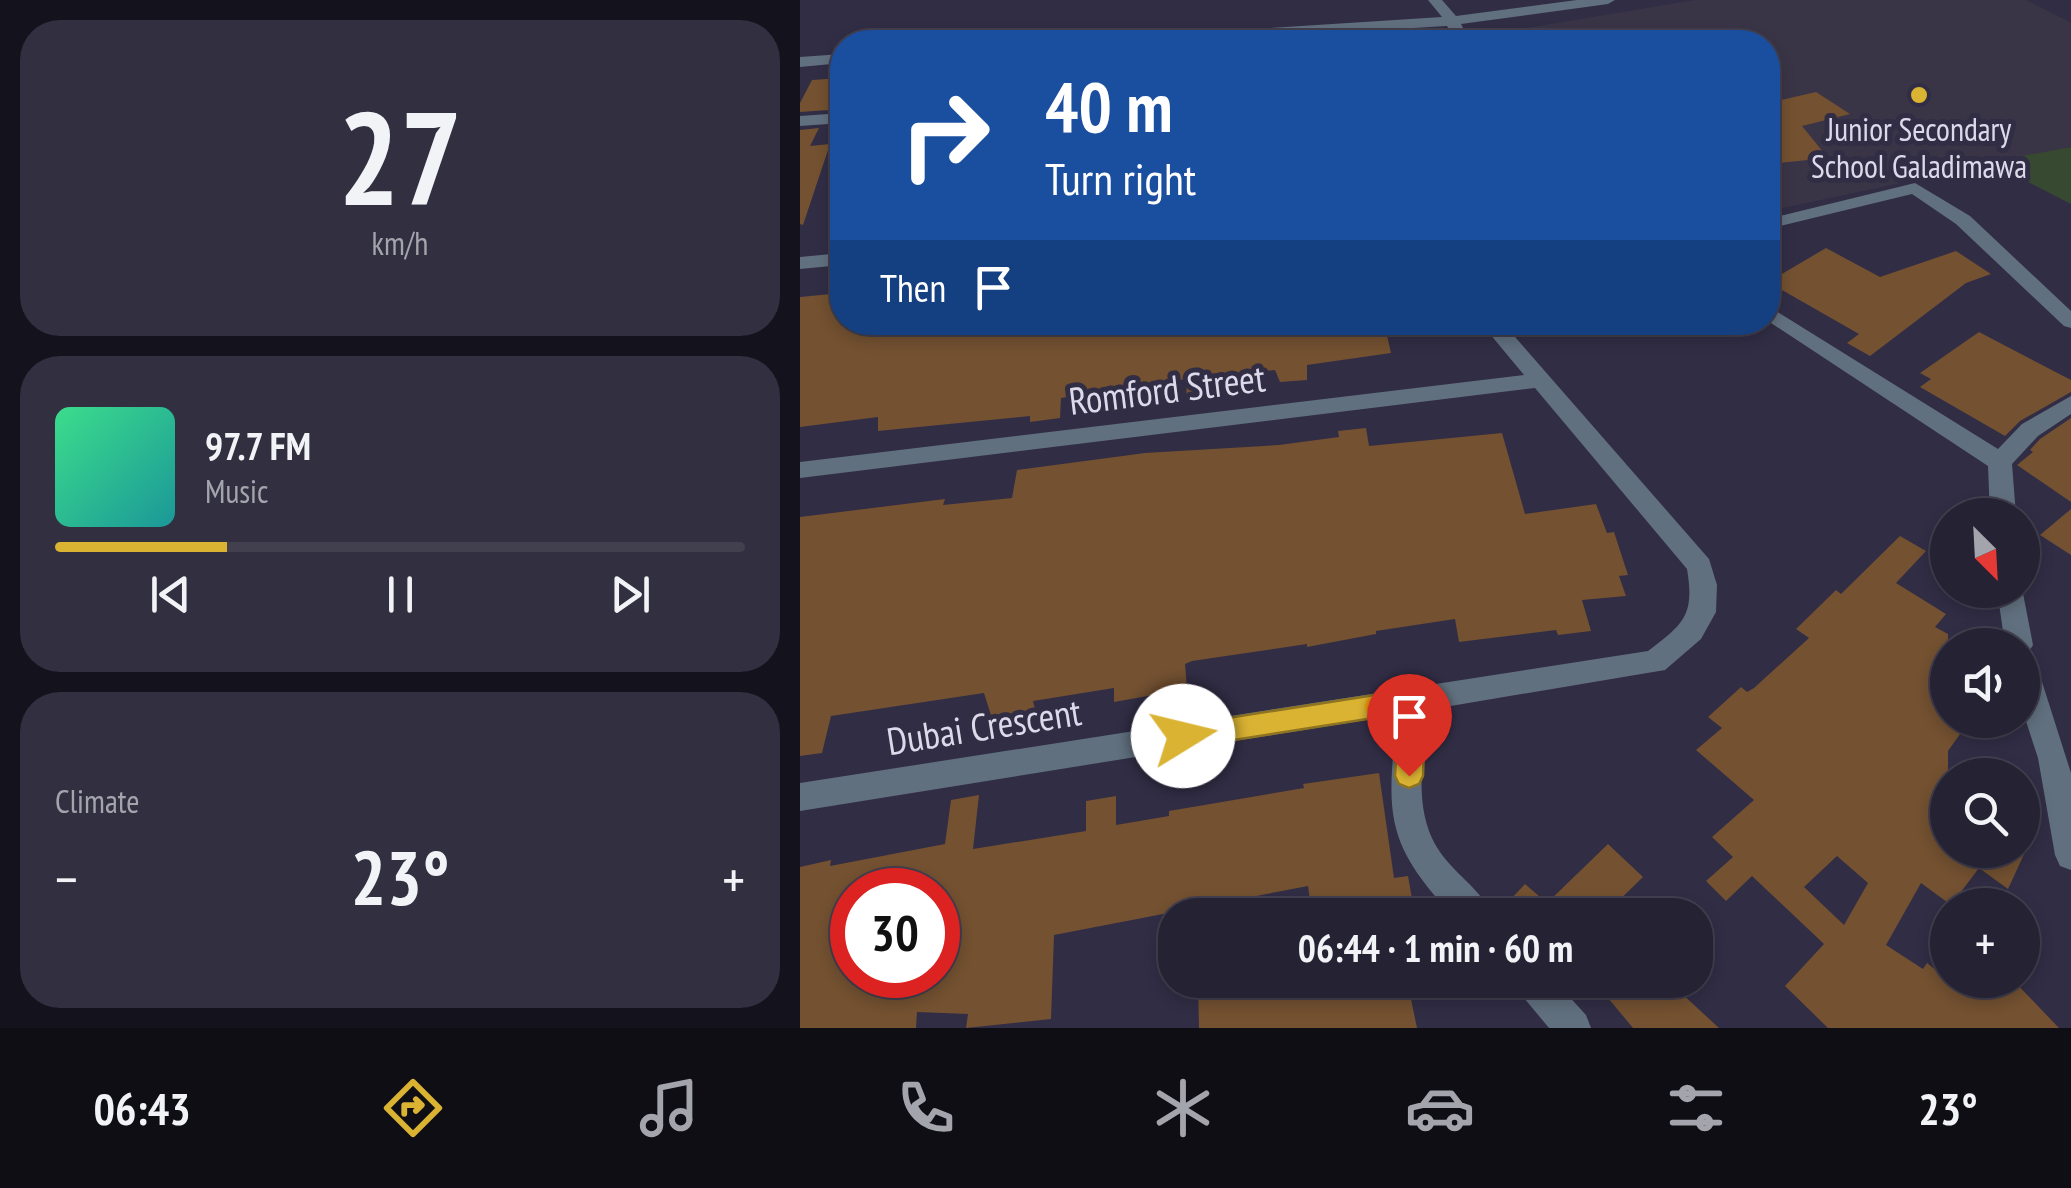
<!DOCTYPE html>
<meta charset="utf-8">
<style>
body{margin:0;font-family:"PT Sans Narrow",sans-serif;background:#312f40;color:#f1f3f6;height:100vh;display:flex;flex-direction:column;font-size:38px;white-space:nowrap}
*{box-sizing:border-box;margin:0}
p{font-size:32px;color:#a3a4ac}
.icon{flex:none;width:55px;height:55px;fill:none;stroke:currentColor;stroke-width:2;stroke-linecap:round;stroke-linejoin:round}
.map{position:relative;flex:1;overflow:hidden}
.sheet{display:flex;flex-direction:column;gap:20px;padding:20px;background:#14131d;width:800px}
.sheet>*{flex:none}
.hud{position:absolute;left:30px;top:30px;width:950px;height:305px;border-radius:40px;box-shadow:0 5px 15px #0003,0 0 0 2px #423f4f;background:#1a4fa0;color:#fff;overflow:hidden}
.needle{width:65px;rotate:156deg}
.fabs{position:absolute;left:1130px;top:498px;display:grid;gap:20px}
.fabs a{display:grid;place-items:center;width:110px;height:110px;border-radius:50%;background:#252234;box-shadow:0 5px 15px #0003,0 0 0 2px #423f4f;font-size:50px}
.speed{position:absolute;left:30px;top:868px;display:flex;gap:20px;font-size:50px;font-weight:700;text-align:center}
.speed>*{display:grid;place-content:center;width:130px;height:130px;border-radius:50%;background:#252234;box-shadow:0 5px 15px #0003,0 0 0 2px #423f4f;line-height:1}
.speed .limit{border:15px solid #d22;background:#fff;color:#111}
.pin{position:absolute;display:grid;place-items:center;width:85px;height:85px;color:#fff;margin:-102px -42px;border-radius:50% 50% 50% 0;rotate:-45deg;box-shadow:0 0 10px #0007}
.pin .icon{rotate:45deg}
.me{position:absolute;width:110px;margin:-55px;rotate:81deg;stroke-linejoin:round;filter:drop-shadow(0 0 8px #0008)}
.turn{display:flex;align-items:center;gap:35px;height:210px;padding:0 50px;font-size:45px}
.turn .icon{width:130px;height:130px;stroke-width:2.5}
.turn b{display:block;font-size:70px;line-height:85px}
.then{display:flex;align-items:center;height:95px;padding:0 50px;background:#0003;gap:20px;font-size:38px}
.big{font-size:75px;font-weight:700;line-height:1.1}
.sheet .widget{flex:1;display:flex;flex-direction:column;justify-content:center;gap:15px;min-width:0;padding:0 35px;border-radius:40px;background:#312f40}
.sheet .dial{align-items:center;gap:0}
.dial b{font-size:130px;line-height:1}
.song{display:flex;align-items:center;gap:30px}
.cover{width:120px;height:120px;border-radius:15px;background:linear-gradient(135deg,hsl(150 70% 55%),hsl(180 70% 35%))}
.played{height:10px;border-radius:5px;background:linear-gradient(90deg,#dab333 25%,#423f4f 25%)}
.keys{display:flex;justify-content:space-around;direction:ltr}
.heat{display:flex;justify-content:space-between;align-items:center;font-size:55px;direction:ltr}
.trip{position:absolute;left:358px;top:898px;width:555px;height:100px;border-radius:40px;background:#252234;box-shadow:0 5px 15px #0003,0 0 0 2px #423f4f;font-weight:700;line-height:100px;text-align:center}
.dock{display:flex;height:160px;justify-content:space-around;align-items:center;background:#0f0e15;color:#a3a4ac}
.dock .icon{width:70px;height:70px}
.dock .on{color:#dab333}
.dock b{font-size:45px;color:#f1f3f6}
main{display:flex;flex:1;min-height:0}
.map>svg:first-child{display:block}
.education{fill:#3a3546}
.green{fill:#374930}
.building{fill:#735131;fill-rule:evenodd}
.lines{fill:none;stroke-linecap:round;stroke-linejoin:round}
.minor{fill:#61707f;fill-rule:evenodd}
.route{fill:#dab333;stroke:#8e7421;stroke-width:2.5}
.slow{fill:#f59e0b}
.poi-dot{fill:#dab333;stroke:#312d45;stroke-width:4}
.labels{text-anchor:middle;stroke-width:10;stroke-linejoin:round;paint-order:stroke}
.far-poi-label{font-size:32px;fill:#dcdaea;stroke:#312d45}
.street-label{font-size:38px;fill:#dcdaea;stroke:#312d45}
</style>
<main>
<section class="sheet">
<div class="widget dial"><b>27</b><p>km/h</p></div>
<div class="widget">
<div class="song"><i class="cover"></i><div><b>97.7 FM</b><p>Music</p></div></div>
<div class="played"></div>
<div class="keys"><svg class="icon" aria-label="previous" viewBox="0 0 24 24"><path d="M18 5L8 12l10 7zM5 5v14"/></svg><svg class="icon" aria-label="pause" viewBox="0 0 24 24"><path d="M8 5v14M16 5v14"/></svg><svg class="icon" aria-label="next" viewBox="0 0 24 24"><path d="M6 5l10 7-10 7zM19 5v14"/></svg></div>
</div>
<div class="widget"><p>Climate</p>
<div class="heat"><a>−</a><b class="big">23°</b><a>+</a></div>
</div>
</section>
<div class="map">
<svg width="1271" height="1028" viewBox="0 0 1271 1028">
<rect width="100%" height="100%" fill="#312d45"/>
<!-- education -->
<polygon class="education" points="894,0 1226,0 1271,23 1271,147 968,211 968,42 682,42 674,37"/>
<!-- green -->
<polygon class="green" points="1271,147 1271,204 1189,162"/>
<!-- building -->
<g class="building">
<polygon points="42,78 29,110 0,112 0,103 12,80"/>
<polygon points="1016,92 1050,114 1002,126 1028,158 968,164 968,103"/>
<polygon points="19,128 10,146 30,144 3,225 0,224 0,130"/>
<polygon points="1026,248 1080,277 1156,251 1191,274 1166,283 1070,356 1047,343 1059,334 968,282"/>
<polygon points="42,293 42,322 584,322 591,353 507,365 507,380 480,382 475,370 414,377 413,399 386,402 387,379 261,398 260,418 230,422 230,416 78,431 78,417 0,427 0,297"/>
<polygon points="1179,332 1271,380 1271,392 1220,421 1205,436 1120,387 1131,379 1120,373"/>
<polygon points="1271,418 1271,502 1217,465 1233,452 1230,450 1240,439"/>
<polygon points="566,428 569,446 702,433 725,514 796,504 807,533 814,532 828,575 819,576 826,596 782,600 791,631 758,635 756,630 659,642 655,619 576,631 576,634 507,647 507,644 392,661 385,664 387,689 314,702 314,688 233,701 235,709 194,725 184,693 31,716 22,753 0,756 0,517 145,499 143,505 212,498 217,470 345,453 479,445 539,437 538,431"/>
<polygon points="1271,509 1271,555 1240,535"/>
<path d="M1100 536 1126 551 1096 583 1146 614 1135 627 1148 634V720H1170L1148 751V850H1226L1208 889 1179 868 1151 905 1121 883 1086 945 1123 969 1127 963 1148 980H1213L1259 1028H1028L985 986 1024 944 952 876 926 901 906 881 933 857 912 837 954 800 896 750 922 728 908 717 941 687 947 692 954 688 1009 638 996 629 1036 590 1041 594ZM1037 856 1068 883 1044 925 1004 887Z"/>
<path d="M579 773 594 878 608 876 615 915H512L508 886 254 935 251 1019 166 1028 168 1014 117 1012 116 1028H0V867L31 860 30 866 145 844 151 800 179 795 173 849 286 831V801L316 796V825L369 816V811L504 788 503 784ZM52 890H138V975H84L52 983Z"/>
<polygon points="808,844 843,877 804,915 696,915 725,884 747,903"/>
<polygon points="398,980 607,980 617,1028 399,1028"/>
<polygon points="793,980 867,980 919,1028 833,1028"/>
</g>
<g class="lines">
<!-- minor -->
<g class="minor">
<polygon points="628,0 642,0 656,16 777,0 815,0 808,4 661,24 670,42 656,42 647,26 377,42 307,42 314,38 642,17"/>
<polygon points="42,54 42,63 0,67 0,57"/>
<polygon points="42,113 42,123 0,126 0,116"/>
<polygon points="1115,183 1170,216 1271,311 1271,328 1264,326 1156,224 1112,194 968,229 968,219"/>
<polygon points="42,253 42,265 0,269 0,257"/>
<polygon points="968,306 1198,449 1222,424 1271,396 1271,414 1238,436 1212,464 1216,515 1190,515 1188,466 968,321"/>
<path d="M680 322H702L909 559 917 585 916 612 901 639 865 670 627 710C623 762 610 819 647 861 662 879 683 893 692 915H652C583 841 587 812 597 715L0 811V783L848 651C883 624 895 616 887 569L735 388 0 478V462L724 375Z"/>
<polygon points="1222,588 1233,645 1228,653 1236,663 1271,773 1271,870 1260,866 1255,855 1238,758 1222,709 1222,645 1205,645 1197,590"/>
<polygon points="713,980 754,980 786,1015 791,1028 749,1028 719,992"/>
</g>
</g>
<!-- route -->
<polygon class="route" points="613,689 622,692 626,700 623,776 619,784 609,788 599,784 595,776 599,714 383,748 373,745 369,736 373,728 383,725"/>
<!-- slow -->
<path class="slow" d="M613 689 622 692C628 705 627 722 621 734L612 737 602 734 599 714 577 717 568 714 564 706 568 698Z"/>
<!-- markers -->
<circle class="poi-dot" cx="1119" cy="95" r="10"/>
<g class="labels">
<!-- far-poi labels -->
<g class="far-poi-label">
<text x="1119" y="141">Junior Secondary<tspan x="1119" dy="37">School Galadimawa</tspan></text>
</g>
<!-- street labels -->
<g class="street-label">
<text transform="translate(367 390) rotate(-7)" y="13">Romford Street</text>
<text transform="translate(184 727) rotate(-9)" y="13">Dubai Crescent</text>
</g>
</g>
</svg>
<div class="fabs">
<a><svg class="needle" viewBox="-14 -14 28 28"><path d="M0-13l5 13h-10z" fill="#e53935"/><path d="M0 13l5-13h-10z" fill="#a3a4ac"/></svg></a>
<a><svg class="icon" aria-label="sound" viewBox="0 0 24 24"><path d="M4 9h4l5-4v14l-5-4H4zM17 9q2 3 0 6"/></svg></a>
<a><svg class="icon" aria-label="search" viewBox="0 0 24 24"><circle cx="10" cy="10" r="6"/><path d="M15 15l6 6"/></svg></a>
<a>+</a>
</div>
<div class="speed"><div class="limit">30</div></div>
<div class="pin" style="left:609px;top:776px;background:#d93025"><svg class="icon" aria-label="arrive" viewBox="0 0 24 24"><path d="M6 21V4h12l-3 4 3 4H6"/></svg></div>
<svg class="me" style="left:383px;top:736px" viewBox="-20 -20 40 40"><circle r="19" fill="#fff"/><path d="M0-13L10 11 0 6-10 11z" fill="#dab333"/></svg>
<div class="trip">06:44 · 1 min · 60 m</div>
<div class="hud">
<div class="turn"><svg class="icon" aria-label="right" viewBox="0 0 24 24"><path d="M7 20v-9h11M14 6l5 5-5 5"/></svg><div><b>40 m</b>Turn right</div></div>
<div class="then">Then<svg class="icon" aria-label="arrive" viewBox="0 0 24 24"><path d="M6 21V4h12l-3 4 3 4H6"/></svg></div>
</div>
</div>
</main>
<nav class="dock">
<b>06:43</b>
<svg class="icon on" aria-label="directions" viewBox="0 0 24 24"><path d="M12 3l9 9-9 9-9-9zM9 14v-3h6M13 9l2 2-2 2"/></svg>
<svg class="icon" aria-label="music" viewBox="0 0 24 24"><path d="M9 18V5l10-2v13"/><circle cx="6" cy="18" r="3"/><circle cx="16" cy="16" r="3"/></svg>
<svg class="icon" aria-label="phone" viewBox="0 0 24 24"><path d="M5 4h4l2 5-3 2q2 4 5 5l2-3 5 2v4C11 20 4 13 5 4z"/></svg>
<svg class="icon" aria-label="climate" viewBox="0 0 24 24"><path d="M12 3v18M4 7l16 10M4 17L20 7"/></svg>
<svg class="icon" aria-label="car" viewBox="0 0 24 24"><path d="M5 17H2v-5l4-1 3-4h7l3 4 3 1v5h-3M9 17h6M6 11h13"/><circle cx="7" cy="17" r="2"/><circle cx="17" cy="17" r="2"/></svg>
<svg class="icon" aria-label="filters" viewBox="0 0 24 24"><path d="M4 7h16M4 17h16"/><circle cx="9" cy="7" r="2"/><circle cx="15" cy="17" r="2"/></svg>
<b>23°</b>
</nav>
